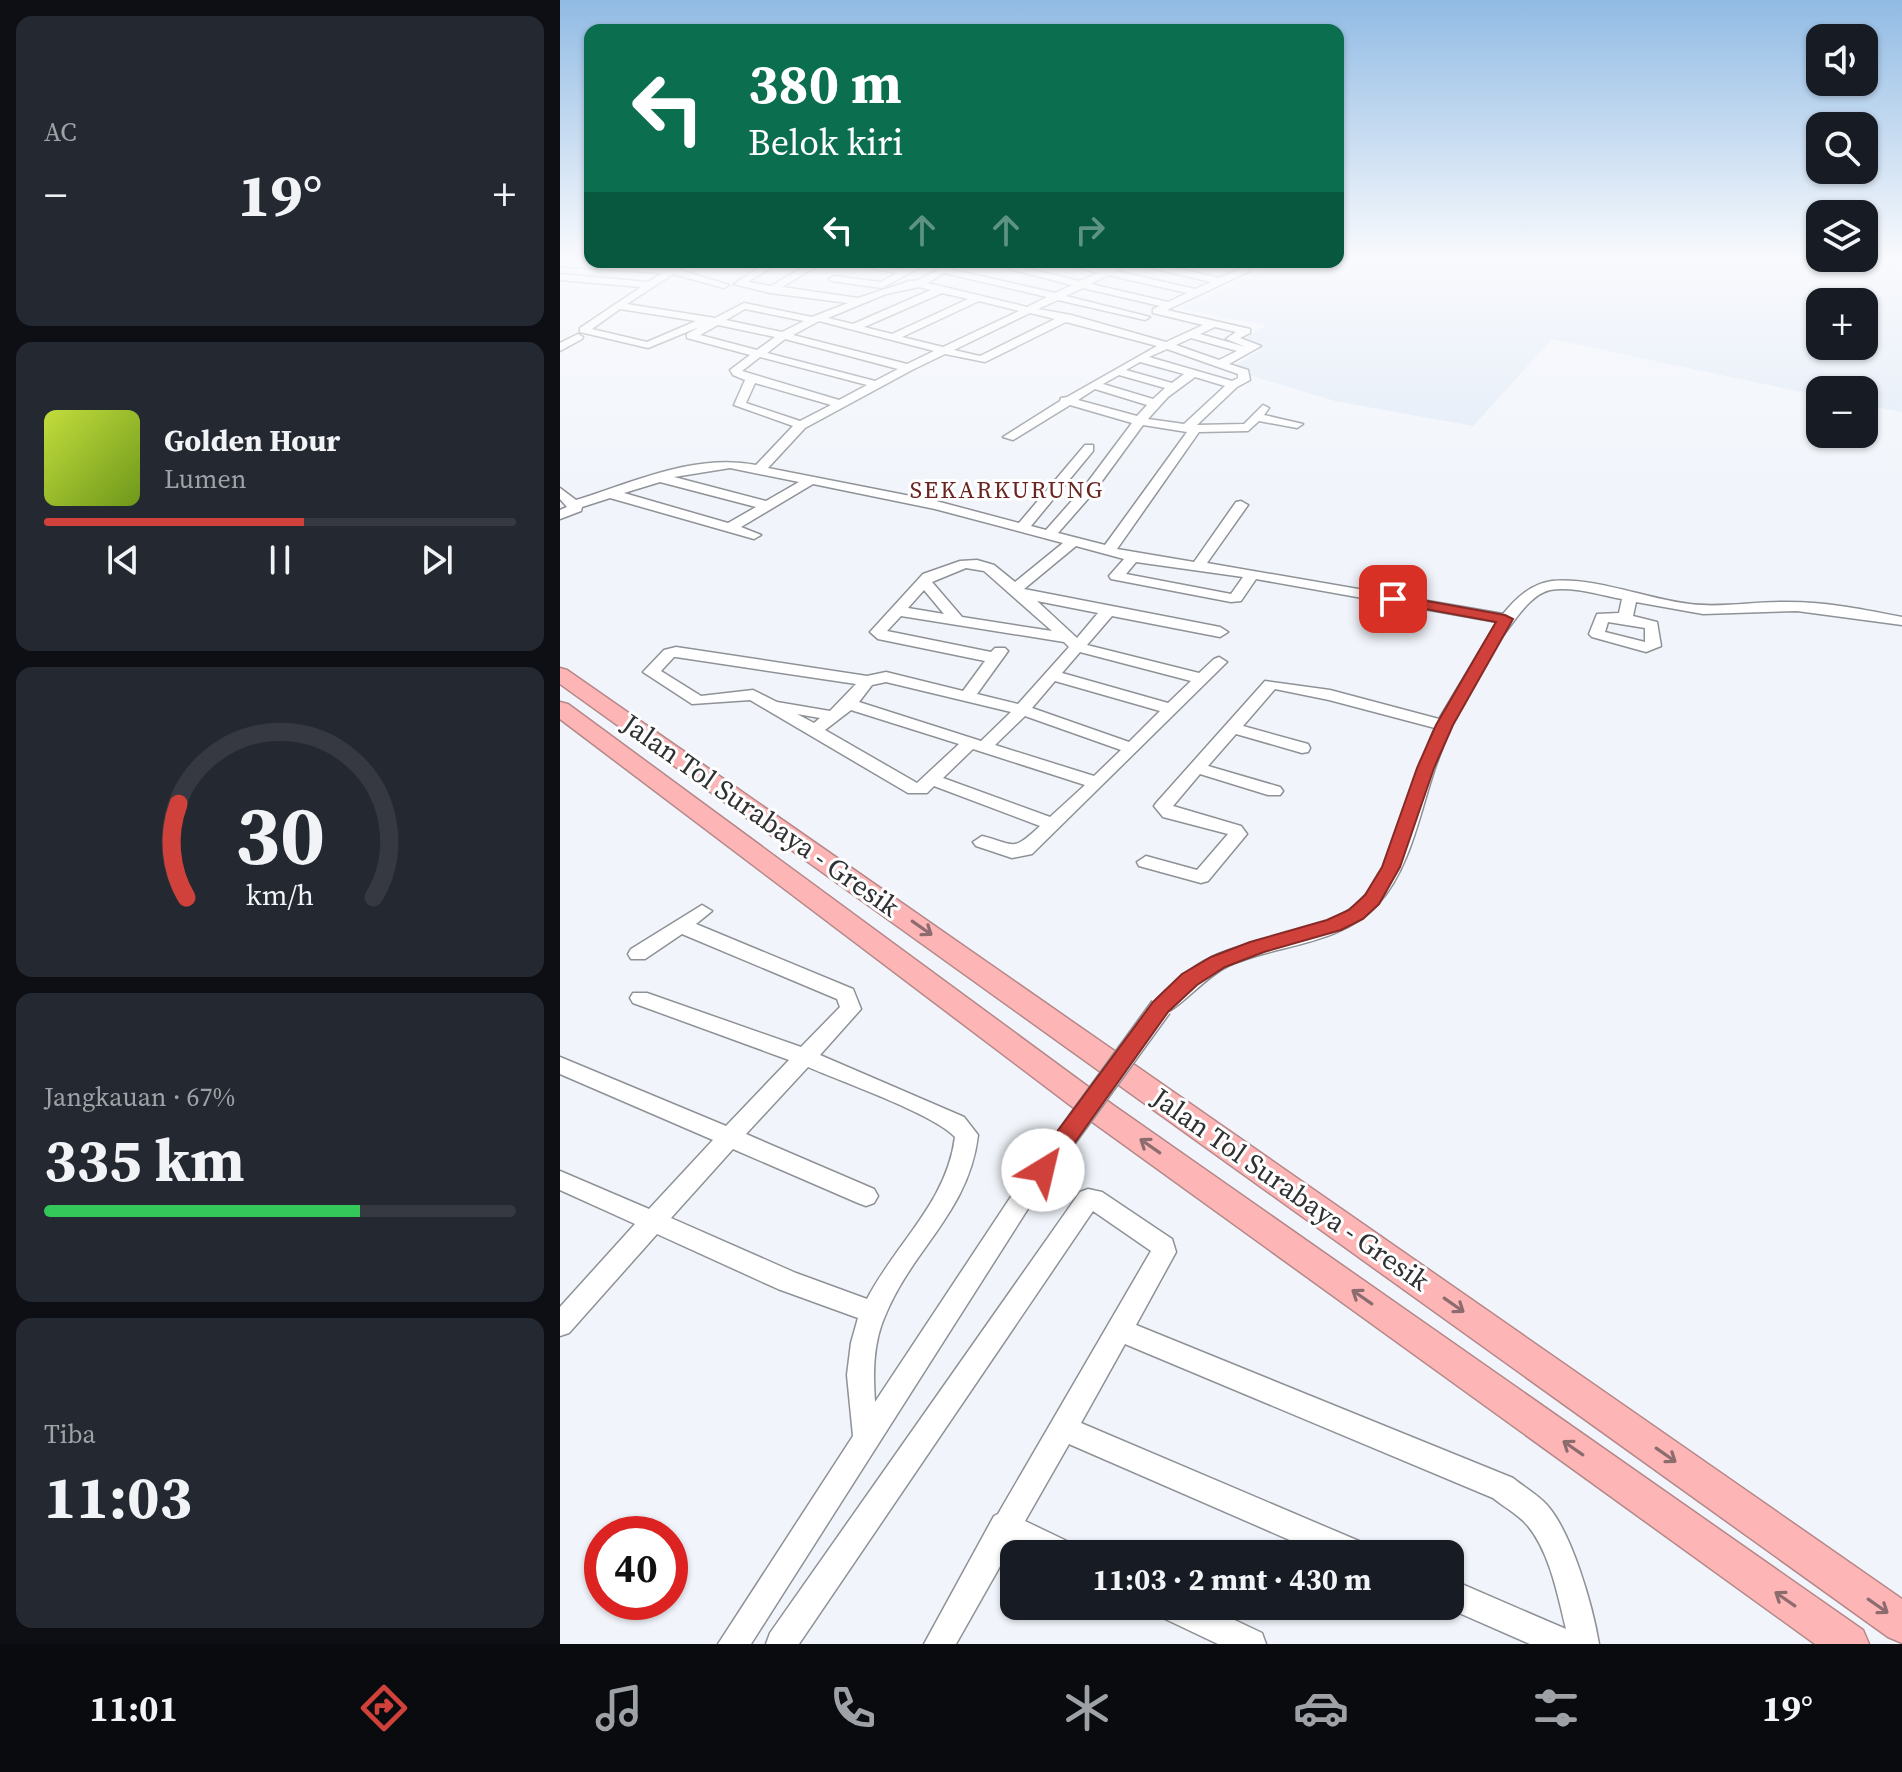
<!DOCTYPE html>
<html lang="id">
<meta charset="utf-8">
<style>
body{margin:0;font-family:"Source Serif 4",serif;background:#242831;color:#f1f3f6;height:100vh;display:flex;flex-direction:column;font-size:30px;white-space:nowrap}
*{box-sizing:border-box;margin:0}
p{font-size:26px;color:#9ea1a6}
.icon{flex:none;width:44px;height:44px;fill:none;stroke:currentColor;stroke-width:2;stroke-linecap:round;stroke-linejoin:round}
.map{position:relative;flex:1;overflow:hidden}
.side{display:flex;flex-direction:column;gap:16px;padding:16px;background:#0d0f14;width:560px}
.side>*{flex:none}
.banner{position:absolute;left:24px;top:24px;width:760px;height:244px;border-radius:16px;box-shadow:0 2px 6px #0004;background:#0b6e4f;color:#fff;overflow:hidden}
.buttons{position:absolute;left:1246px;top:24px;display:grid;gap:16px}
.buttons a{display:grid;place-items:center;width:72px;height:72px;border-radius:16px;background:#171b24;box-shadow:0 2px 6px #0004;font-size:40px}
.speed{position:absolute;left:24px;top:1516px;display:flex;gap:16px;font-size:40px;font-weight:700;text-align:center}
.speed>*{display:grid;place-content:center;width:104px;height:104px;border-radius:50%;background:#171b24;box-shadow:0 2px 6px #0004;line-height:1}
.speed .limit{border:12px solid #d22;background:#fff;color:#111}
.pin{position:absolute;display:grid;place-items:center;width:68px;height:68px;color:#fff;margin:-34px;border-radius:16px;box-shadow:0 4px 12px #0006}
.me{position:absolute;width:88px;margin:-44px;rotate:36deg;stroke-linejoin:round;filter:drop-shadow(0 0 6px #0008)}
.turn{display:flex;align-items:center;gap:28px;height:168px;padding:0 32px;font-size:36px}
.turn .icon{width:104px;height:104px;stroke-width:2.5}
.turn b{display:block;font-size:56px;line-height:68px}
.lanes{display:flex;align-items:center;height:76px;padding:0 32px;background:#0003;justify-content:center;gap:40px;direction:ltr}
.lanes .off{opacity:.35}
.big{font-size:60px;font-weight:700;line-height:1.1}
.side .tile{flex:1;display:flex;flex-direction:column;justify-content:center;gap:12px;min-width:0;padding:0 28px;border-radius:16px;background:#242831}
.side .dial{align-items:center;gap:0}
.dial svg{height:208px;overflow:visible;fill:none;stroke:#363941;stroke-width:7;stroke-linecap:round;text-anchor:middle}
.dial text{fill:#f1f3f6;stroke:none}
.song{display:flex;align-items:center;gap:24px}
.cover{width:96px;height:96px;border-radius:12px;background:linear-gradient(135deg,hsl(70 70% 55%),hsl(80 70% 35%))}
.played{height:8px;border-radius:4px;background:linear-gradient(90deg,#cf413a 55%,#363941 55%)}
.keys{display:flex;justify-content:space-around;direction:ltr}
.heat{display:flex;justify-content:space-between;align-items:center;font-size:44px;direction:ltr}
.charge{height:12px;border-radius:6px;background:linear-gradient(90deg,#34c759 67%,#363941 0)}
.trip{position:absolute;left:440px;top:1540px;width:464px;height:80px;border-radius:16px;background:#171b24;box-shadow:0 2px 6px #0004;font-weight:700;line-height:80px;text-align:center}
.tabs{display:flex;height:128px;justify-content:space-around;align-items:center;background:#090b0e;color:#9ea1a6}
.tabs .icon{width:56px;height:56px}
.tabs .current{color:#cf413a}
.tabs b{font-size:36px;color:#f1f3f6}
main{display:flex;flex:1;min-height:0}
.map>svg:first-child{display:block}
.built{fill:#e2ebf7;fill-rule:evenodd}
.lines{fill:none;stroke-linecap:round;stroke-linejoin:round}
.minor-casing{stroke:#8e9297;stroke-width:3}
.highway-casing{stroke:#b58788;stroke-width:3}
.minor{fill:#fff;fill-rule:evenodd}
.highway{fill:#fdb5b6;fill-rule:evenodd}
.minor-bridge-casing{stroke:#8e9297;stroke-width:24;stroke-linecap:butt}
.minor-bridge{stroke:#fff;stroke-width:21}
.oneway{stroke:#8c6c6e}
.route{fill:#cf413a;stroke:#872a26;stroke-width:2}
.labels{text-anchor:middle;stroke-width:6;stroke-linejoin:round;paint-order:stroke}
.far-quarter-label{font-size:24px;letter-spacing:2px;fill:#6a2521;stroke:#fff}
.near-street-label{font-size:28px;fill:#2f3133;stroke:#fff}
</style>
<main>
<section class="side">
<div class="tile"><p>AC</p>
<div class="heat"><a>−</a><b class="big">19°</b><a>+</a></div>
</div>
<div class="tile">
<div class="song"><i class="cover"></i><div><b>Golden Hour</b><p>Lumen</p></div></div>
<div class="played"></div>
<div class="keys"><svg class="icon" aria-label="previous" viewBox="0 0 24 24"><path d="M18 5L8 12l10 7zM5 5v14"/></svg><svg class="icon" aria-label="pause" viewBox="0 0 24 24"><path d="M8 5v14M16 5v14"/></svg><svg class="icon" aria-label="next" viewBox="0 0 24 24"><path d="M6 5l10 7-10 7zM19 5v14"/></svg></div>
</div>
<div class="tile dial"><svg viewBox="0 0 100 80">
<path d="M14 69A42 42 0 1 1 86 69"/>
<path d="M14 69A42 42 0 0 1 11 33" stroke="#cf413a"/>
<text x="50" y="56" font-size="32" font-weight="700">30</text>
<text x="50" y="72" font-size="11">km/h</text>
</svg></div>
<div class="tile"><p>Jangkauan · 67%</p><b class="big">335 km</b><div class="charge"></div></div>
<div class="tile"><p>Tiba</p><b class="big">11:03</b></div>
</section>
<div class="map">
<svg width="1342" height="1644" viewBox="0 0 1342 1644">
<rect width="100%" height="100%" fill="#f1f5fb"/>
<!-- built -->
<path class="built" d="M778 258H1305L1342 268V412L1304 405V390H1260V396L992 339 913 426 775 401 669 369 702 349 678 342 706 326 621 308 720 264 778 262ZM1260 302H1304V346H1260Z"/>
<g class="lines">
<defs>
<g id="minor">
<path d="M0 260 110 268 120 262H131L120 270 169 285 164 288 113 274 67 304 155 318 184 303 252 317 288 303 210 293 174 284 208 262H220L188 282 211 286 252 262H264L222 287 298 298 350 281C368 281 380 262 400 262L390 269 495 293 512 285 421 262H438L520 281 538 273 498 262H515L546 269 561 262H589L659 278 682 268 664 262 689 264 690 271 607 310 690 329V333L680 338 701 346 669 364 688 370 690 380 677 387 637 425 684 424 703 405 709 408 704 415 743 424 737 428 699 421 688 431 639 432 557 549 634 562 676 502 681 501 688 505 647 563 943 614C956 598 971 584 992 581 1036 577 1086 599 1130 604 1160 608 1190 602 1221 602 1262 601 1302 609 1342 617V625L1237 611 1143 614 1076 602 1073 616 1097 622 1101 646 1086 652 1032 637 1029 634 1037 614 1059 613 1062 599C1040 595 1012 586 990 590 973 594 960 613 950 626 918 667 893 717 876 765 860 811 851 868 818 904 780 946 716 944 668 966 647 975 620 1008 605 1013 600 1015 599 1014 594 1012L591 1007 594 1002C611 985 630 967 652 957 700 934 772 938 808 892 843 845 851 780 875 728L769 700 715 689 683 726 748 744 750 748 748 752 742 753 676 734 648 766 720 787 723 791 720 795H708L640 774 613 806 681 826 687 834 648 881 641 883 579 866 577 862 586 856 637 870 668 834 603 817 594 806 597 802 705 681 770 690 879 719 937 622 696 579 681 601 671 602 551 579 549 576 564 559 516 546 464 589 660 627 668 632 660 637 552 616 527 645 639 673 654 659 659 657 667 662 472 854 452 858 416 846 413 842 422 836C457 845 452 852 480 826L374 786 367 793H348L190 700 132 704 83 672 104 650 116 647 307 676 326 672 403 691 425 661 318 639 310 632 363 574 400 561 417 560 434 565 455 582 503 543 375 509 253 484 181 527 201 535 194 539 50 498 22 507 21 511 0 519V510L7 507 0 499V488L16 500C74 482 135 453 196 465L233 426 174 405 185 380 173 375 170 370 190 355 127 338V334L139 327 88 348 20 332V328L81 287 0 280V274L88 282 102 273 0 266ZM572 262 574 264 651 282 635 289 556 271ZM384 273 487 297 467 307 368 283ZM548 275 627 293 608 302 531 284ZM359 287 371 290 293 324 268 318 326 294ZM523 288 600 306 593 309V313L643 325 606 342 511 315 478 309 498 300 585 320 590 317 506 296ZM382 293 408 299 332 334 304 327ZM419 301 459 311 383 347 342 337ZM60 309 136 321 87 342 32 329ZM185 309 244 321 222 332 166 320ZM470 313 495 319 420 356 394 350ZM259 321 374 351 347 364 233 335ZM506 322 597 346 507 397 501 398 500 401 443 437 453 440 510 405 572 423 524 487 486 530 471 526 533 451V445H525L459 523 376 501 208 468 245 428 352 370 385 354 425 362ZM158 325 215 337 197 350 140 335ZM655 327 676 332 666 339 686 347 640 334ZM631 338 677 351 659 360 616 345ZM225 339 338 369 315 381 207 353ZM607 349 678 374V378L672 381 589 357ZM200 357 307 385 279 400 182 371ZM580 362 624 374 612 383 566 370ZM559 375 605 388 593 399 543 384ZM635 377 665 386 624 424 588 419 608 397ZM195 383 271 405 240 421 186 403ZM535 389 587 405 577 416 518 400ZM583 425 627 432 545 545 498 533 534 492ZM170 468 239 482 206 501 114 477ZM100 482 196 507 168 523 64 493ZM576 562 683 577 671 594 566 574ZM406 568 424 571 492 631 402 617 372 582ZM364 590 384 614 348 608ZM477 601 538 613 517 638ZM341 616 504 642 509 647 458 704 417 694 448 651 445 648H435L431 652 327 631ZM1048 622 1085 628V642L1045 632ZM520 652 631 681 608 703 502 673ZM114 657H116L296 684 270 711 217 702 193 690 141 696 101 671ZM495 681 600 711 569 742 472 708ZM326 682 451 712 421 741 299 702 312 685ZM291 710 399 744 357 783 265 730ZM237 714 260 718 254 723ZM465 716 561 750 534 776 435 745ZM413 749 525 785 490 817 383 778Z"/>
<path d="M280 262C296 262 335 271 345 269 355 267 359 262 370 262L322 288 271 281 269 279 274 276 321 282 337 273Z"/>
<polygon points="18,334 23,337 22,339 0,351 0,343"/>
<path d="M142 905 152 911 136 924 293 989 301 1009 260 1055 404 1117 418 1135C409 1212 352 1249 325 1316 313 1343 313 1373 315 1402L458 1186 466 1183 474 1186 478 1193 191 1644H158L293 1436 287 1375 291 1343 298 1318 218 1289 97 1234 9 1333 0 1336V1307L75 1224 0 1190V1171L89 1209 153 1140 0 1074V1057L166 1126 229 1060 73 1003 70 998 73 993H87L241 1047 280 1007 277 999 122 934 85 959H71L68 954 71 949ZM248 1067C282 1082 374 1114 395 1137 387 1202 336 1243 307 1299L236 1273 111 1218 173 1149 298 1203 306 1206 314 1203 318 1196 314 1189 186 1134Z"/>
<path d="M528 1189 542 1192 612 1239 616 1252 576 1325 953 1478C964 1487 978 1495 987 1505 1012 1533 1033 1607 1039 1644H970L883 1606H890V1579L1006 1629C998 1596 990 1553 968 1526 959 1515 944 1507 933 1498L565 1344 521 1423 806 1544 811 1554H762L509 1444 465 1521 513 1544 518 1554H471L452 1545 396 1644H364L434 1516 438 1514 591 1251 533 1211 239 1644H206L210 1633 520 1192Z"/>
<polygon points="597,1606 645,1606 702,1633 706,1644 658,1644 601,1617"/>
</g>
<g id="highway">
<polygon points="0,668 7,670 1342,1599 1342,1643 1328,1637 0,684"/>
<polygon points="0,702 8,704 553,1105 1303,1630 1309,1644 1255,1644 531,1121 0,719"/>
</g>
</defs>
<!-- minor casing -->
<use href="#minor" class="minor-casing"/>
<!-- highway casing -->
<use href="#highway" class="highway-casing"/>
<!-- minor -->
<use href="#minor" class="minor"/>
<!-- highway -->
<use href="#highway" class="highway"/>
<defs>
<polyline id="minor-bridge" points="466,1193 601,1007"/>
</defs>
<!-- minor-bridge casing -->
<use href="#minor-bridge" class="minor-bridge-casing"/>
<!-- minor-bridge -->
<use href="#minor-bridge" class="minor-bridge"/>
</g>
<!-- one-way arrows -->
<defs><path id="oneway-shaft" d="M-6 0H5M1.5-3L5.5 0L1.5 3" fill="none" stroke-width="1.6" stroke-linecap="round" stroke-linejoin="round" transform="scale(2)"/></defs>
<g class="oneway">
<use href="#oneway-shaft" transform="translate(362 928) rotate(35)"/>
<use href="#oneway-shaft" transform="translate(590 1146) rotate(-145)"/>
<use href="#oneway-shaft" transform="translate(802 1297) rotate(-145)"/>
<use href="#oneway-shaft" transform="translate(894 1305) rotate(35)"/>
<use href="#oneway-shaft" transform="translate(1013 1448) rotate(-145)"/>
<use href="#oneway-shaft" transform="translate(1106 1455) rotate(35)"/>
<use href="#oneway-shaft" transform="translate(1225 1599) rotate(-145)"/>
<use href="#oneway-shaft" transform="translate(1318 1606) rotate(35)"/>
</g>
<!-- sky -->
<linearGradient id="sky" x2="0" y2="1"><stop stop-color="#91bbe4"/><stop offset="0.53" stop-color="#f9fafd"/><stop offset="1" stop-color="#f9fafd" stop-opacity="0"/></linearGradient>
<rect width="1342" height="488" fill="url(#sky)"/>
<!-- route -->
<polygon class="route" points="833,595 945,615 953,619 893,725 874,768 840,867 819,904 803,919 781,930 704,952 665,967 637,985 608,1012 491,1176 483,1179 474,1176 471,1170 474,1163 593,1002 622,974 651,957 690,942 767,920 789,910 805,895 822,867 857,768 876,725 936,622 827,602 827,596"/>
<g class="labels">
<!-- far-quarter labels -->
<g class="far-quarter-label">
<text x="447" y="498">SEKARKURUNG</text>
</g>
<!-- near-street labels -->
<g class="near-street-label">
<text transform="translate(201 815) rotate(35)" y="10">Jalan Tol Surabaya - Gresik</text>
<text transform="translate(731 1189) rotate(35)" y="10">Jalan Tol Surabaya - Gresik</text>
</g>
</g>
</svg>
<div class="buttons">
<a><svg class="icon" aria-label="sound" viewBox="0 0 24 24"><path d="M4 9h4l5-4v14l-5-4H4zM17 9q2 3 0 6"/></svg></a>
<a><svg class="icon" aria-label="search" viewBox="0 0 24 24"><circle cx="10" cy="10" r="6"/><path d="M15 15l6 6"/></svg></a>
<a><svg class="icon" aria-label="layers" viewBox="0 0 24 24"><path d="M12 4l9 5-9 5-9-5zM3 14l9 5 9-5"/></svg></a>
<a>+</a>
<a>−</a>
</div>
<div class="speed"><div class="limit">40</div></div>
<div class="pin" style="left:833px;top:599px;background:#d93025"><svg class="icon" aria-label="arrive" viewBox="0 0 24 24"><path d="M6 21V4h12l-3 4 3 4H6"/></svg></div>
<svg class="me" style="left:483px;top:1170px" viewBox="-20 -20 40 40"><circle r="19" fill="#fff"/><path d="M0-13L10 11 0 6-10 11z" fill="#cf413a"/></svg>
<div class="trip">11:03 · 2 mnt · 430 m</div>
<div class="banner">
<div class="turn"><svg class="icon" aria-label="left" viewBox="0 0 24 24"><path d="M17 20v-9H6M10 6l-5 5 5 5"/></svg><div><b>380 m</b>Belok kiri</div></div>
<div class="lanes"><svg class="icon" aria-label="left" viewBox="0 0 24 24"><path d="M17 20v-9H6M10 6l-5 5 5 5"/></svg><svg class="icon off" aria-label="ahead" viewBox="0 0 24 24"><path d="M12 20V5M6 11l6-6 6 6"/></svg><svg class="icon off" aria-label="ahead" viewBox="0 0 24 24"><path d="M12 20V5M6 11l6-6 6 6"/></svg><svg class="icon off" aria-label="right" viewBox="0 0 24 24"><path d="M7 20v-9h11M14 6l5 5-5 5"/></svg></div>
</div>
</div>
</main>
<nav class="tabs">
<b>11:01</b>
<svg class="icon current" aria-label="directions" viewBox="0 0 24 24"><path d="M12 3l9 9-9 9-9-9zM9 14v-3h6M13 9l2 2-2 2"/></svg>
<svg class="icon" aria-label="music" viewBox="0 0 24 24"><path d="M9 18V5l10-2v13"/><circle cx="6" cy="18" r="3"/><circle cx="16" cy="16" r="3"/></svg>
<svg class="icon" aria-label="phone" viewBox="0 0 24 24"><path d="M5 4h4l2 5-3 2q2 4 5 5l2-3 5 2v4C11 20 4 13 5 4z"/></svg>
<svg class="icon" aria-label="climate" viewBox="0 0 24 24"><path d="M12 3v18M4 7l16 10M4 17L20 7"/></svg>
<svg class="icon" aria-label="car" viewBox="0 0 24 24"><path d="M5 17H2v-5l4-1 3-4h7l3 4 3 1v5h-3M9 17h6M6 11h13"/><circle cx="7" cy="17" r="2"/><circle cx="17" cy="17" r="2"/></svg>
<svg class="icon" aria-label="filters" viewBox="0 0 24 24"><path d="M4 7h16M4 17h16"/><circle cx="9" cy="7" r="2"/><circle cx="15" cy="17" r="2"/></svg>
<b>19°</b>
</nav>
